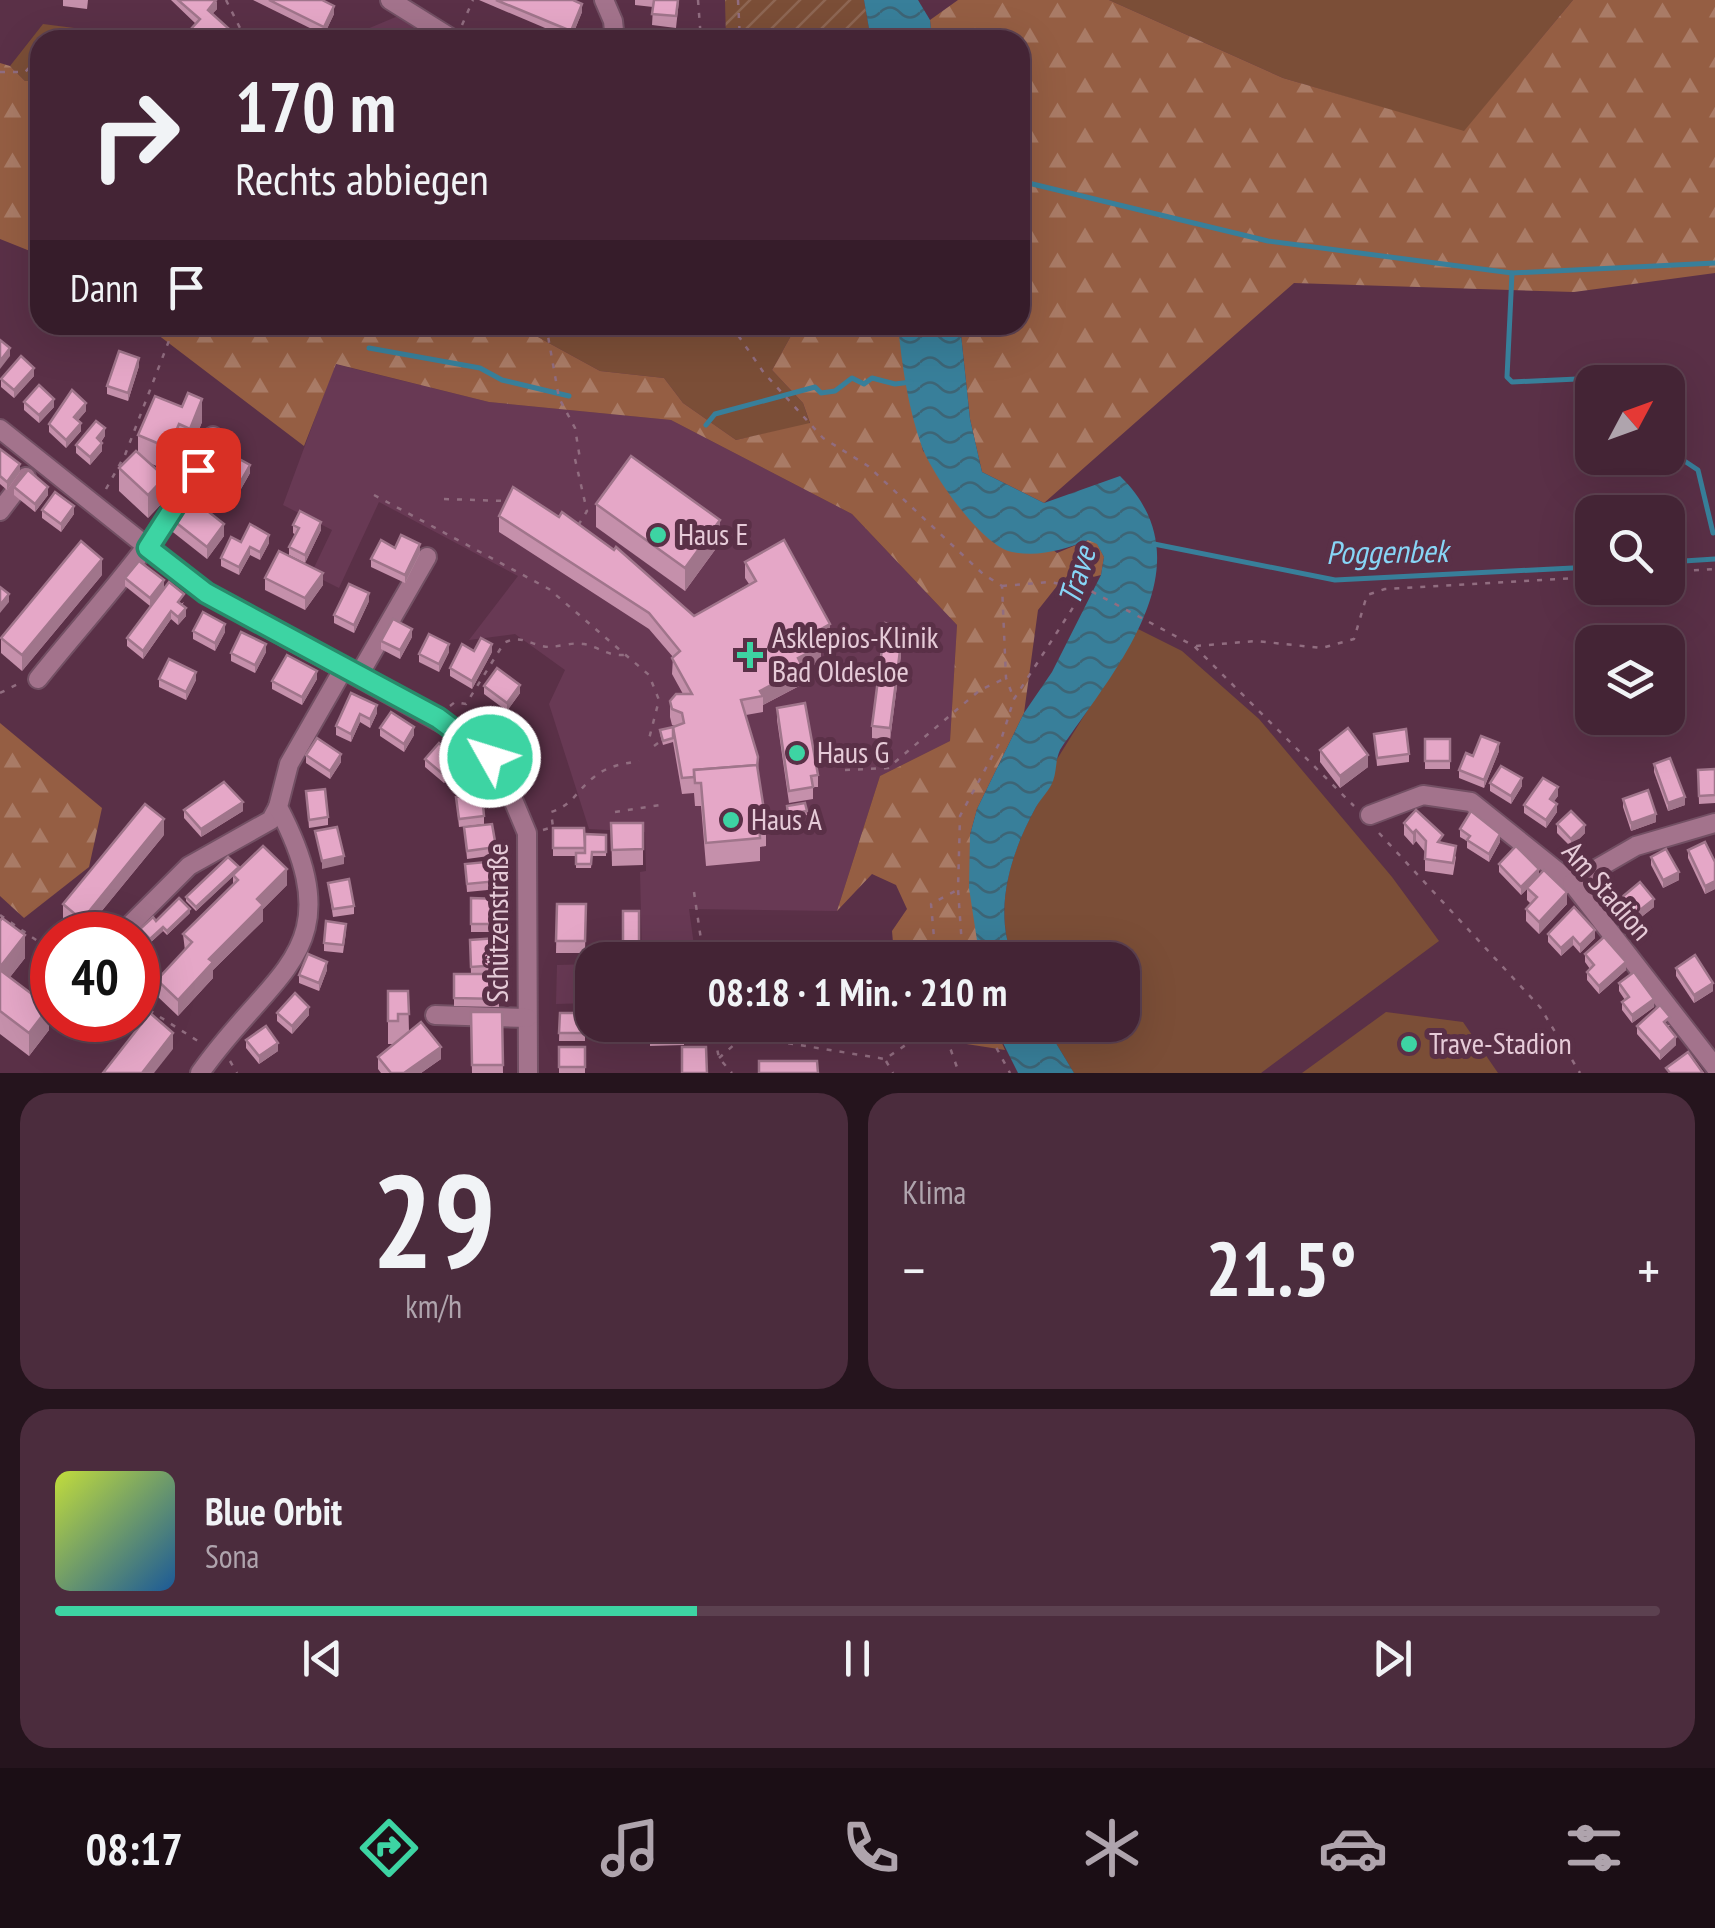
<!DOCTYPE html>
<html lang="de">
<meta charset="utf-8">
<style>
body{margin:0;font-family:"PT Sans Narrow",sans-serif;background:#4b2c3d;color:#f1f3f6;height:100vh;display:flex;flex-direction:column;font-size:38px;white-space:nowrap}
*{box-sizing:border-box;margin:0}
p{font-size:32px;color:#afa4ad}
.icon{flex:none;width:55px;height:55px;fill:none;stroke:currentColor;stroke-width:2;stroke-linecap:round;stroke-linejoin:round}
.map{position:relative;height:1073px;overflow:hidden}
.panel{display:flex;flex-direction:column;gap:20px;padding:20px;background:#25141d;flex:1}
.panel>*{flex:none}
.hud{position:absolute;left:30px;top:30px;width:1000px;height:305px;border-radius:30px;box-shadow:0 10px 40px #0002,0 0 0 2px #5c4150;background:#442435;color:#f1f3f6;overflow:hidden}
.needle{width:65px;rotate:49deg}
.tools{position:absolute;left:1575px;top:365px;display:grid;gap:20px}
.tools a{display:grid;place-items:center;width:110px;height:110px;border-radius:20px;background:#442435;box-shadow:0 10px 40px #0002,0 0 0 2px #5c4150;font-size:50px}
.speed{position:absolute;left:30px;top:912px;display:flex;gap:20px;font-size:50px;font-weight:700;text-align:center}
.speed>*{display:grid;place-content:center;width:130px;height:130px;border-radius:50%;background:#442435;box-shadow:0 10px 40px #0002,0 0 0 2px #5c4150;line-height:1}
.speed .limit{border:15px solid #d22;background:#fff;color:#111}
.pin{position:absolute;display:grid;place-items:center;width:85px;height:85px;color:#fff;margin:-42px;border-radius:20px;box-shadow:0 5px 15px #0006}
.me{position:absolute;width:110px;margin:-55px;rotate:309deg;stroke-linejoin:round;filter:drop-shadow(0 0 8px #0008)}
.turn{display:flex;align-items:center;gap:35px;height:210px;padding:0 40px;font-size:45px}
.turn .icon{width:130px;height:130px;stroke-width:2.5}
.turn b{display:block;font-size:70px;line-height:85px}
.then{display:flex;align-items:center;height:95px;padding:0 40px;background:#0003;gap:20px;font-size:38px}
.big{font-size:75px;font-weight:700;line-height:1.1}
.panel .widget{flex:1;display:flex;flex-direction:column;justify-content:center;gap:15px;min-width:0;padding:0 35px;border-radius:30px;background:#4b2c3d}
.panel .dial{align-items:center;gap:0}
.dial b{font-size:130px;line-height:1}
.song{display:flex;align-items:center;gap:30px}
.cover{width:120px;height:120px;border-radius:15px;background:linear-gradient(135deg,hsl(70 70% 55%),hsl(210 70% 35%))}
.played{height:10px;border-radius:5px;background:linear-gradient(90deg,#3dd4a3 40%,#5c4150 40%)}
.keys{display:flex;justify-content:space-around;direction:ltr}
.heat{display:flex;justify-content:space-between;align-items:center;font-size:55px;direction:ltr}
.panel .tiles{flex:1;display:grid;gap:20px;grid-template-columns:1fr 1fr}
.widget:last-child{grid-column:span 2}
.trip{position:absolute;left:575px;top:942px;width:565px;height:100px;border-radius:30px;background:#442435;box-shadow:0 10px 40px #0002,0 0 0 2px #5c4150;font-weight:700;line-height:100px;text-align:center}
.dock{display:flex;height:160px;justify-content:space-around;align-items:center;background:#1b0e15;color:#afa4ad}
.dock .icon{width:70px;height:70px}
.dock .current{color:#3dd4a3}
.dock b{font-size:45px;color:#f1f3f6}
.map>svg:first-child{display:block}
.built{fill:#683954}
.green{fill:#7b4e37}
.forest{fill:url(#forest-firs)}
.garden{fill:url(#garden-furrows)}
.water{fill:url(#water-waves)}
.lines{fill:none;stroke-linecap:round;stroke-linejoin:round}
.stream{stroke:#387f9a;stroke-width:5}
.minor-casing{stroke:#735064;stroke-width:22}
.path{stroke:#916d80;stroke-width:2.5;stroke-dasharray:5 8;stroke-linecap:butt}
.minor{stroke:#a3738c;stroke-width:18}
.wall{fill:#c590ab}
.shaded-wall{fill:#a0758b}
.building{fill:#e5a7c7;stroke:#a0758b;stroke-width:2.5}
.route-casing{stroke:#288a6a;stroke-width:25}
.route{stroke:#3dd4a3;stroke-width:18}
.poi-dot{fill:#3dd4a3;stroke:#5a3047;stroke-width:4}
.labels{text-anchor:middle;stroke-width:10;stroke-linejoin:round;paint-order:stroke}
.poi-label{font-size:30px;fill:#e6cbd8;stroke:#5a3047;text-anchor:start}
.street-label{font-size:30px;fill:#e6cbd8;stroke:#5a3047}
.water-label{font-size:32px;font-style:italic;fill:#87d5f6;stroke:#5a3047}
</style>
<div class="map">
<svg width="1715" height="1073" viewBox="0 0 1715 1073">
<defs>
<pattern id="forest-firs" width="22" height="20" patternUnits="userSpaceOnUse" patternTransform="scale(2.5)"><rect width="22" height="20" fill="#955e43"/><path d="M5 1l3.5 6h-7zM16 11l3.5 6h-7z" fill="#a97b66"/></pattern>
<pattern id="garden-furrows" width="10" height="10" patternUnits="userSpaceOnUse" patternTransform="scale(2.5)"><rect width="10" height="10" fill="#7b4e37"/><path d="M-1 1l2-2M0 10L10 0M9 11l2-2" fill="none" stroke="#8e6653"/></pattern>
<pattern id="water-waves" width="16" height="10" patternUnits="userSpaceOnUse" patternTransform="scale(2.5)"><rect width="16" height="10" fill="#387f9a"/><path d="M0 5q4-4 8 0t8 0" fill="none" stroke="#3d6576"/></pattern>
</defs>
<rect width="100%" height="100%" fill="#5a3047"/>
<!-- built -->
<g class="built">
<polygon points="398,16 436,40 340,40 341,40"/>
<polygon points="335,364 489,402 671,420 852,514 957,625 950,741 880,776 837,911 689,909 696,960 642,960 640,872 646,871 645,832 589,829 549,704 565,670 515,634 469,640 518,576 379,502 339,588 311,574 332,530 283,505"/>
<polygon points="592,964 592,1003 556,1004 557,965"/>
</g>
<!-- green -->
<g class="green">
<polygon points="1109,0 1573,0 1464,132 1283,78"/>
<polygon points="43,24 82,29 98,40 40,40 40,80 25,81 10,66"/>
<polygon points="516,325 797,325 772,370 803,403 810,424 736,440 683,403 664,378 600,371"/>
<path d="M1138 629 1182 651 1259 719 1392 877 1439 941 1261 1073H1074L1045 1025H1122V960H1014C992 911 1011 851 1036 807 1045 790 1055 783 1054 764Z"/>
<polygon points="1386,1012 1463,1022 1498,1073 1302,1073"/>
</g>
<!-- forest -->
<g class="forest">
<polygon points="958,0 1109,0 1283,78 1464,131 1573,0 1715,0 1715,273 1574,292 1294,283 1044,503 982,472 970,419 960,325 1020,325 1020,40 932,40 930,20"/>
<polygon points="0,63 10,66 25,81 40,80 40,255 0,239"/>
<polygon points="145,325 516,325 600,371 664,378 683,403 736,440 810,423 803,403 772,370 797,325 898,327 923,451 1057,553 1088,540 1097,543 1104,557 1101,575 1057,586 1038,610 1024,713 977,809 970,835 980,960 908,960 894,954 892,931 907,909 896,885 872,874 837,911 880,776 950,741 957,625 852,514 671,420 489,402 336,364 304,446"/>
<polygon points="0,723 102,808 89,867 24,918 0,896"/>
<polygon points="952,1025 994,1025 1005,1050 960,1043"/>
</g>
<!-- garden -->
<polygon class="garden" points="725,0 864,0 871,40 726,40"/>
<!-- water -->
<g class="water">
<polygon points="864,0 918,0 930,20 932,40 871,40"/>
<path d="M898 325H960L970 419 982 472 1044 503 1120 476C1210 564 1115 669 1060 750 1055 761 1057 770 1053 781 1050 790 1041 798 1036 807 1011 852 992 911 1014 960H980L969 888 970 835 977 809 1024 713 1052 672 1101 575 1104 557 1097 544 1088 540C1063 550 1040 557 1012 552 982 546 933 476 922 447 908 408 902 366 898 325Z"/>
<polygon points="994,1025 1045,1025 1074,1073 1018,1073"/>
</g>
<g class="lines">
<!-- stream -->
<g class="stream">
<polyline points="1020,181 1268,241 1512,273 1715,263"/>
<polyline points="1512,273 1507,377 1512,382 1641,376 1652,382"/>
<polyline points="369,348 480,368 502,380 569,396"/>
<polyline points="1668,399 1675,420 1677,456 1698,470 1713,533"/>
<polyline points="706,425 715,414 815,387 821,393 835,391 852,378 864,384 872,378 895,384 911,382"/>
<polyline points="1154,544 1335,580 1592,567"/>
<polyline points="1668,562 1715,559"/>
</g>
<defs>
<g id="minor">
<polyline points="390,0 454,40"/>
<polyline points="604,0 613,21 615,40"/>
<polyline points="0,429 205,593 471,739 504,778 527,833 528,1073"/>
<polyline points="0,511 26,477"/>
<polyline points="359,675 427,557"/>
<path d="M38 679C101 600 172 529 213 436"/>
<polyline points="1370,815 1423,795 1471,802 1572,883 1715,1067"/>
<polyline points="1572,883 1636,846 1715,823"/>
<polyline points="127,928 189,866 271,820 278,807"/>
<polyline points="435,1015 527,1018"/>
<path d="M200 1073C273 968 354 952 278 807L289 764 344 668"/>
</g>
</defs>
<!-- minor casing -->
<use href="#minor" class="minor-casing"/>
<!-- path -->
<g class="path">
<polyline points="226,0 246,40"/>
<polyline points="698,0 701,40"/>
<polyline points="738,0 740,40"/>
<polyline points="462,25 473,0"/>
<polyline points="632,37 651,40"/>
<polyline points="67,40 74,40"/>
<polyline points="0,72 25,72 40,57"/>
<polyline points="546,325 559,398 575,428 580,459"/>
<polyline points="731,325 764,373 823,438 868,466 983,574 1002,586 1006,678 1014,699"/>
<polyline points="575,459 587,511 579,524"/>
<polyline points="106,489 125,455 175,325"/>
<polyline points="374,495 549,589 649,675 659,700 649,739"/>
<polyline points="444,499 506,501"/>
<polyline points="1668,572 1715,569"/>
<polyline points="1002,586 1050,582 1089,590 1194,646 1354,806"/>
<polyline points="1196,646 1256,641 1322,648 1354,639 1367,595 1385,589 1592,577"/>
<polyline points="0,693 22,682"/>
<path d="M450 706 455 702 466 704 504 643C522 633 532 647 551 647 561 646 574 642 584 644 599 647 607 656 624 655"/>
<polyline points="654,746 665,738"/>
<polyline points="845,770 888,768 980,690 1006,678"/>
<polyline points="615,812 660,805"/>
<path d="M543 830 553 827 551 812C573 805 577 790 594 777 607 766 622 764 639 761"/>
<polyline points="1379,833 1540,1007 1580,1073"/>
<polyline points="694,892 704,960"/>
<polyline points="0,915 52,951"/>
<polyline points="936,960 931,904 957,890"/>
<polyline points="963,960 958,889 960,816 1001,740 1014,699 1083,592"/>
<polyline points="138,1003 201,1043"/>
<polyline points="712,1025 719,1058 732,1073"/>
<polyline points="942,1025 959,1073"/>
<polyline points="984,1025 1010,1073"/>
<polyline points="719,1058 744,1036 885,1059 935,1025"/>
<polyline points="230,1061 237,1073"/>
<polyline points="886,1061 893,1073"/>
</g>
<!-- minor -->
<use href="#minor" class="minor"/>
</g>
<!-- wall -->
<g class="wall">
<polygon points="63,0 88,0 87,9 63,6"/>
<polygon points="171,0 216,0 217,9 212,14 238,40 194,40 191,37 191,29 196,24"/>
<polygon points="253,0 322,0 334,14 324,35"/>
<polygon points="479,0 573,0 582,12 571,39"/>
<polygon points="635,0 679,0 676,28 652,25 653,7 635,5"/>
<polygon points="139,366 128,401 107,394 107,386"/>
<polygon points="34,376 14,398 1,387 1,379"/>
<polygon points="155,396 202,422 190,452 179,447 169,471 149,463 165,500 148,518 119,491 119,468 138,453 138,435"/>
<polygon points="24,402 54,407 39,423 24,410"/>
<polygon points="86,411 78,420 81,431 66,448 49,432 49,424"/>
<polygon points="105,436 101,442 102,451 90,465 76,453 76,445"/>
<polygon points="0,449 20,472 7,490 0,484"/>
<polygon points="201,469 250,473 237,496 201,477"/>
<polygon points="14,487 48,495 35,512 14,495"/>
<polygon points="596,504 720,543 685,591 596,527"/>
<polygon points="42,510 74,514 61,532 42,518"/>
<polygon points="499,516 694,616 749,584 745,578 745,562 830,640 820,645 821,661 803,671 803,684 763,705 763,712 746,715 758,774 766,823 766,846 760,847 760,861 706,866 701,806 695,806 694,793 682,794 673,742 663,745 660,734 660,730 675,726 672,725 670,717 670,701 683,694 672,674 673,657 649,629 499,532"/>
<polygon points="169,517 224,536 207,559 169,529"/>
<polygon points="293,525 321,530 305,563 289,555 289,547 296,535 293,533"/>
<polygon points="241,542 269,543 260,560 250,555 239,575 221,566 221,558"/>
<polygon points="395,548 420,553 405,583 371,567 371,559"/>
<polygon points="102,575 22,671 1,653 1,638"/>
<polygon points="125,578 164,589 150,606 125,586"/>
<polygon points="265,578 323,585 305,610 265,590"/>
<polygon points="369,601 354,633 334,623 334,615"/>
<polygon points="184,602 182,605 186,616 178,625 171,619 143,659 127,646 127,638"/>
<polygon points="901,626 899,643 901,655 890,740 872,738 872,726 883,638"/>
<polygon points="193,631 225,632 215,651 193,639"/>
<polygon points="412,637 400,659 381,649 381,641"/>
<polygon points="266,652 255,673 231,661 231,653"/>
<polygon points="449,652 439,672 419,662 419,654"/>
<polygon points="492,652 472,689 450,676 450,668"/>
<polygon points="159,679 196,680 186,700 159,687"/>
<polygon points="317,679 302,705 272,689 272,681"/>
<polygon points="484,686 520,693 507,711 484,694"/>
<polygon points="377,705 377,713 370,728 360,722 351,742 336,735 336,726"/>
<polygon points="777,708 818,775 818,787 813,787 813,799 789,803 777,720"/>
<polygon points="380,728 414,735 404,752 380,736"/>
<polygon points="1374,734 1409,754 1409,762 1377,766"/>
<rect x="1425" y="739" width="25" height="30"/>
<polygon points="1320,750 1368,767 1340,788 1320,762"/>
<polygon points="1499,751 1484,788 1459,778 1459,770 1473,756"/>
<polygon points="306,755 341,762 330,779 306,763"/>
<polygon points="425,759 457,768 444,783 425,767"/>
<polygon points="1654,764 1685,805 1668,811 1654,772"/>
<polygon points="1715,769 1715,803 1699,804 1698,770"/>
<polygon points="1490,783 1522,786 1511,804 1490,791"/>
<polygon points="306,791 328,817 328,825 309,828"/>
<polygon points="1558,796 1553,802 1557,812 1546,828 1524,813 1524,805"/>
<polygon points="456,797 484,816 484,824 459,827"/>
<polygon points="1623,799 1656,822 1631,831 1623,807"/>
<polygon points="805,803 807,815 788,818 787,806"/>
<polygon points="184,810 243,811 201,837 184,818"/>
<polygon points="611,823 643,823 643,865 612,866"/>
<polygon points="1404,823 1443,843 1456,857 1453,875 1425,871 1425,852 1416,841 1413,845 1404,835"/>
<polygon points="1557,824 1585,833 1571,847 1557,833"/>
<polygon points="464,827 496,847 496,855 467,859"/>
<polygon points="553,828 584,828 585,853 606,835 606,856 592,856 591,868 576,868 576,856 553,856"/>
<polygon points="1460,829 1500,842 1489,862 1467,848 1467,841 1460,837"/>
<polygon points="164,835 82,935 63,920 63,904"/>
<polygon points="1688,850 1715,862 1715,889 1705,894 1688,858"/>
<polygon points="1651,857 1679,880 1663,888 1651,865"/>
<polygon points="465,864 498,881 498,889 467,892"/>
<polygon points="1499,864 1539,875 1567,904 1539,934 1526,921 1526,909 1531,904 1527,900 1527,889 1521,895 1499,872"/>
<polygon points="239,870 287,885 263,909 263,921 213,970 213,978 178,1016 157,996 157,980 185,951 183,934 233,884 233,876 196,911 186,901 186,897"/>
<polygon points="328,883 354,906 354,914 333,917"/>
<polygon points="471,898 498,899 497,932 471,932"/>
<polygon points="1621,898 1654,907 1635,922 1621,906"/>
<polygon points="557,904 586,904 585,953 556,953"/>
<rect x="623" y="911" width="16" height="49"/>
<polygon points="190,913 167,935 163,931 150,943 140,933 140,929 156,921"/>
<polygon points="0,921 25,958 10,977 49,1030 29,1056 0,1034"/>
<polygon points="346,932 343,953 324,951 324,943"/>
<polygon points="1548,934 1595,938 1580,953 1573,945 1561,956 1548,942"/>
<polygon points="497,938 499,973 477,974 499,974 499,1007 454,1006 454,974 471,974 470,940"/>
<polygon points="1585,954 1626,970 1599,994 1587,980 1587,972 1590,969 1585,962"/>
<polygon points="1676,968 1713,991 1694,1003 1676,976"/>
<polygon points="327,970 319,991 299,983 299,975"/>
<polygon points="1619,983 1654,1007 1632,1023 1622,1010 1622,1002 1625,1000 1619,991"/>
<polygon points="388,991 408,991 409,1032 441,1059 421,1073 381,1073 378,1069 378,1057 394,1044 388,1044"/>
<polygon points="471,1012 502,1012 503,1073 472,1073"/>
<polygon points="277,1013 309,1015 292,1034 277,1021"/>
<polygon points="560,1013 585,1013 585,1041 559,1041"/>
<polygon points="650,1025 684,1025 684,1045 650,1046"/>
<polygon points="1670,1025 1668,1027 1676,1045 1660,1060 1637,1034 1637,1026"/>
<polygon points="246,1040 278,1051 259,1064 246,1048"/>
<rect x="559" y="1047" width="26" height="26"/>
</g>
<!-- shaded-wall -->
<g class="shaded-wall">
<polygon points="217,1 217,9 208,18 208,10"/>
<polygon points="582,4 582,12 571,39 571,31"/>
<polygon points="334,6 334,14 324,35 324,27"/>
<polygon points="10,348 10,356 0,369 0,361"/>
<polygon points="139,358 139,366 128,401 128,393"/>
<polygon points="34,368 34,376 14,398 14,390"/>
<polygon points="54,399 54,407 39,423 39,415"/>
<polygon points="202,399 202,422 190,452 190,429"/>
<polygon points="86,403 86,411 74,425 74,417"/>
<polygon points="81,423 81,431 66,448 66,440"/>
<polygon points="179,424 179,447 169,471 169,448"/>
<polygon points="105,428 105,436 97,446 97,438"/>
<polygon points="102,443 102,451 90,465 90,457"/>
<polygon points="20,464 20,472 7,490 7,482"/>
<polygon points="250,465 250,473 237,496 237,488"/>
<polygon points="165,477 165,500 148,518 148,495"/>
<polygon points="48,487 48,495 35,512 35,504"/>
<polygon points="74,506 74,514 61,532 61,524"/>
<polygon points="720,520 720,543 685,591 685,568"/>
<polygon points="321,522 321,530 305,563 305,555"/>
<polygon points="224,524 224,536 207,559 207,547"/>
<polygon points="269,535 269,543 260,560 260,552"/>
<polygon points="420,544 420,553 405,583 405,575"/>
<polygon points="250,547 250,555 239,575 239,567"/>
<polygon points="102,559 102,575 22,671 22,655"/>
<polygon points="323,573 323,585 305,610 305,598"/>
<polygon points="164,580 164,589 150,606 150,598"/>
<polygon points="369,593 369,601 354,633 354,625"/>
<polygon points="9,594 9,602 0,613 0,605"/>
<polygon points="186,608 186,616 178,625 178,617"/>
<polygon points="171,611 171,619 143,659 143,651"/>
<polygon points="225,624 225,632 215,651 215,643"/>
<polygon points="830,624 830,640 814,648 814,633"/>
<polygon points="412,629 412,637 400,659 400,650"/>
<polygon points="901,643 901,655 890,740 890,728"/>
<polygon points="266,644 266,652 255,673 255,665"/>
<polygon points="449,644 449,652 439,672 439,664"/>
<polygon points="492,644 492,652 472,689 472,681"/>
<polygon points="821,646 821,661 803,671 803,684 763,705 763,696 760,691 798,658"/>
<polygon points="317,671 317,679 302,705 302,697"/>
<polygon points="196,672 196,680 186,700 186,692"/>
<polygon points="520,685 520,693 507,711 507,703"/>
<polygon points="377,705 377,713 370,728 370,719"/>
<polygon points="360,714 360,722 351,742 351,734"/>
<polygon points="414,727 414,735 404,752 404,744"/>
<polygon points="1499,743 1499,751 1484,788 1484,780"/>
<polygon points="341,754 341,762 330,779 330,771"/>
<polygon points="1368,755 1368,767 1340,788 1340,776"/>
<polygon points="457,760 457,768 444,783 444,775"/>
<polygon points="1522,778 1522,786 1511,804 1511,796"/>
<polygon points="1558,787 1558,796 1550,807 1550,799"/>
<polygon points="1685,797 1685,805 1668,811 1668,803"/>
<polygon points="243,802 243,811 201,837 201,829"/>
<polygon points="1557,804 1557,812 1546,828 1546,820"/>
<polygon points="1656,814 1656,822 1631,831 1631,823"/>
<polygon points="164,819 164,835 82,935 82,920"/>
<polygon points="1585,825 1585,833 1571,847 1571,839"/>
<polygon points="1416,830 1416,841 1413,845 1413,833"/>
<polygon points="1500,834 1500,842 1489,862 1489,854"/>
<polygon points="344,856 344,864 322,869 322,861"/>
<polygon points="239,867 239,871 196,911 196,907"/>
<polygon points="287,869 287,885 263,909 263,921 213,970 213,978 178,1016 178,1000 209,959 257,899"/>
<polygon points="1539,869 1539,877 1521,895 1521,887"/>
<polygon points="1679,872 1679,880 1663,888 1663,880"/>
<polygon points="1715,881 1715,889 1705,894 1705,886"/>
<polygon points="1567,892 1567,904 1539,934 1539,922"/>
<polygon points="1654,899 1654,907 1635,922 1635,914"/>
<polygon points="190,909 190,913 167,935 167,931"/>
<polygon points="163,927 163,931 150,943 150,939"/>
<polygon points="1595,930 1595,938 1580,953 1580,945"/>
<polygon points="25,935 25,958 0,990 0,967"/>
<polygon points="1573,937 1573,945 1561,956 1561,948"/>
<polygon points="327,962 327,970 319,991 319,983"/>
<polygon points="1626,962 1626,970 1599,994 1599,986"/>
<polygon points="1713,983 1713,991 1694,1003 1694,995"/>
<polygon points="1654,999 1654,1007 1632,1023 1632,1015"/>
<polygon points="49,1007 49,1030 29,1056 29,1033"/>
<polygon points="309,1007 309,1015 292,1034 292,1026"/>
<polygon points="173,1033 173,1049 154,1073 142,1073"/>
<polygon points="1676,1037 1676,1045 1660,1060 1660,1052"/>
<polygon points="278,1043 278,1051 259,1064 259,1056"/>
<polygon points="441,1047 441,1059 421,1073 404,1073"/>
</g>
<!-- building -->
<g class="building">
<polygon points="178,0 216,0 208,10 238,37 235,40 203,40 191,29 200,19"/>
<polygon points="269,0 322,0 334,6 324,27"/>
<polygon points="496,0 573,0 582,4 571,31"/>
<polygon points="654,0 678,0 676,16 652,14"/>
<polygon points="0,340 10,348 0,361"/>
<polygon points="119,351 139,358 128,393 107,386"/>
<polygon points="21,356 34,368 14,390 1,379"/>
<polygon points="39,385 54,399 39,415 24,402"/>
<polygon points="72,390 86,403 74,417 81,423 66,440 49,424"/>
<polygon points="188,393 202,399 190,429 179,424 169,448 138,435 155,396 182,407"/>
<polygon points="96,421 105,428 97,438 102,443 90,457 76,445"/>
<polygon points="214,445 250,465 237,488 201,469"/>
<polygon points="0,449 20,464 7,482 0,476"/>
<polygon points="136,451 165,477 148,495 119,468"/>
<polygon points="631,456 720,520 685,568 596,504"/>
<polygon points="28,470 48,487 35,504 14,487"/>
<polygon points="513,487 559,517 562,512 614,550 616,547 694,616 756,581 745,562 784,540 830,624 814,633 821,646 798,658 803,668 760,691 763,696 741,700 758,757 757,768 757,765 694,770 694,777 682,778 673,727 684,723 682,713 672,709 670,701 676,694 692,694 672,658 680,651 649,613 499,516"/>
<polygon points="55,492 74,506 61,524 42,510"/>
<polygon points="186,494 224,524 207,547 169,517"/>
<polygon points="300,511 321,522 305,555 289,547 299,528 293,525"/>
<polygon points="250,524 269,535 260,552 250,547 239,567 221,558 231,537 241,542"/>
<polygon points="401,535 420,544 405,575 371,559 381,540 395,548"/>
<polygon points="81,541 102,559 22,655 1,638"/>
<polygon points="279,551 323,573 305,598 265,578"/>
<polygon points="139,561 164,580 150,598 125,578"/>
<polygon points="169,582 184,594 178,602 186,608 178,617 171,611 143,651 127,638"/>
<polygon points="349,584 369,593 354,625 334,615"/>
<polygon points="0,587 9,594 0,605"/>
<polygon points="203,612 225,624 215,643 193,631"/>
<polygon points="393,619 412,629 400,650 381,641"/>
<polygon points="885,623 901,626 899,640 883,638"/>
<polygon points="241,632 266,644 255,665 231,653"/>
<polygon points="429,634 449,644 439,664 419,654"/>
<polygon points="481,638 492,644 472,681 450,668 462,644 474,651"/>
<polygon points="883,641 901,643 890,728 872,726"/>
<polygon points="287,655 317,671 302,697 272,681"/>
<polygon points="169,659 196,672 186,692 159,679"/>
<polygon points="497,668 520,685 507,703 484,686"/>
<polygon points="351,693 377,705 370,719 360,714 351,734 336,726"/>
<polygon points="805,703 818,775 811,776 813,787 789,791 777,708"/>
<polygon points="391,712 414,727 404,744 380,728"/>
<polygon points="673,727 673,738 663,741 660,730"/>
<polygon points="1348,728 1368,755 1340,776 1320,750"/>
<polygon points="1406,729 1409,754 1377,758 1374,734"/>
<polygon points="1481,736 1499,743 1484,780 1459,770 1466,753 1473,756"/>
<polygon points="317,738 341,754 330,771 306,755"/>
<rect x="1425" y="739" width="25" height="22"/>
<polygon points="439,743 457,760 444,775 425,759"/>
<polygon points="1670,758 1685,797 1668,803 1654,764"/>
<polygon points="757,765 766,823 759,824 760,838 706,843 701,783 695,783 694,770"/>
<polygon points="1501,766 1522,778 1511,796 1490,783"/>
<polygon points="1715,769 1715,795 1699,796 1698,770"/>
<polygon points="1543,778 1558,787 1550,799 1557,804 1546,820 1524,805"/>
<polygon points="224,782 243,802 201,829 184,810"/>
<polygon points="325,789 328,817 309,820 306,791"/>
<polygon points="1648,790 1656,814 1631,823 1623,799"/>
<polygon points="482,794 484,816 459,819 456,797"/>
<polygon points="805,803 807,811 788,814 787,806"/>
<polygon points="145,804 164,819 82,920 63,904"/>
<polygon points="1416,810 1443,835 1438,842 1456,846 1453,863 1425,859 1426,841 1416,830 1413,833 1404,823"/>
<polygon points="1471,811 1500,834 1489,854 1467,840 1470,836 1460,829"/>
<polygon points="1571,811 1585,825 1571,839 1557,824"/>
<polygon points="611,823 643,823 643,849 612,850"/>
<polygon points="492,824 496,847 467,851 464,827"/>
<polygon points="337,827 344,856 322,861 315,831"/>
<polygon points="553,828 584,828 585,848 553,848"/>
<polygon points="585,834 606,835 606,852 592,852 591,864 576,864 576,853 585,853"/>
<polygon points="1705,842 1715,862 1715,881 1705,886 1688,850"/>
<polygon points="263,846 287,869 257,899 263,905 209,959 213,962 178,1000 157,980 192,942 183,934 238,880 233,875"/>
<polygon points="1516,846 1539,869 1521,887 1499,864"/>
<polygon points="1666,849 1679,872 1663,880 1651,857"/>
<polygon points="228,857 239,867 196,907 186,897"/>
<polygon points="496,861 498,881 467,884 465,864"/>
<polygon points="1544,870 1567,892 1539,922 1526,909 1537,897 1527,888"/>
<polygon points="349,879 354,906 333,909 328,883"/>
<polygon points="1640,882 1654,899 1635,914 1621,898"/>
<polygon points="179,898 190,909 167,931 163,927 150,939 140,929 153,917 156,921"/>
<polygon points="471,898 498,899 497,924 471,924"/>
<polygon points="557,904 586,904 585,941 556,941"/>
<polygon points="1574,907 1595,930 1580,945 1573,937 1561,948 1548,934"/>
<rect x="623" y="911" width="16" height="45"/>
<polygon points="2,918 25,935 0,967 0,921"/>
<polygon points="326,921 346,924 343,945 324,943"/>
<polygon points="138,936 145,944 138,951"/>
<polygon points="1604,937 1626,962 1599,986 1587,972 1594,965 1585,954"/>
<polygon points="497,938 499,965 471,967 470,940"/>
<polygon points="308,954 327,962 319,983 299,975"/>
<polygon points="1695,955 1713,983 1694,995 1676,968"/>
<polygon points="0,970 49,1007 29,1033 0,1011"/>
<polygon points="1634,972 1654,999 1632,1015 1622,1002 1629,997 1619,983"/>
<polygon points="454,974 499,974 499,999 454,998"/>
<polygon points="388,991 408,991 409,1014 398,1014 398,1021 388,1021"/>
<polygon points="295,993 309,1007 292,1026 277,1013"/>
<polygon points="1660,1005 1670,1017 1664,1022 1676,1037 1660,1052 1637,1026"/>
<polygon points="471,1012 502,1012 503,1065 472,1065"/>
<polygon points="150,1013 173,1033 142,1073 103,1073"/>
<polygon points="560,1013 585,1013 585,1033 559,1033"/>
<polygon points="421,1022 441,1047 404,1073 391,1073 378,1057"/>
<polygon points="650,1025 684,1025 684,1037 650,1038"/>
<polygon points="266,1026 278,1043 259,1056 246,1040"/>
<rect x="559" y="1047" width="26" height="20"/>
<polygon points="682,1047 706,1047 707,1073 682,1073"/>
<polygon points="1688,1052 1703,1073 1670,1073 1666,1068"/>
<polygon points="759,1061 817,1061 818,1073 759,1073"/>
</g>
<g class="lines">
<defs>
<polyline id="route" points="198,470 148,548 206,593 438,718 490,757"/>
</defs>
<!-- route casing -->
<use href="#route" class="route-casing"/>
<!-- route -->
<use href="#route" class="route"/>
</g>
<!-- markers -->
<g class="poi-dot">
<circle cx="658" cy="535" r="10"/>
<path d="M745 640h10v10h10v10h-10v10h-10v-10h-10v-10h10z"/>
<circle cx="797" cy="753" r="10"/>
<circle cx="731" cy="820" r="10"/>
<circle cx="1409" cy="1044" r="10"/>
</g>
<g class="labels">
<!-- poi labels -->
<g class="poi-label">
<text x="678" y="545">Haus E</text>
<text x="772" y="648">Asklepios-Klinik<tspan x="772" dy="34">Bad Oldesloe</tspan></text>
<text x="817" y="763">Haus G</text>
<text x="751" y="830">Haus A</text>
<text x="1429" y="1054">Trave-Stadion</text>
</g>
<!-- street labels -->
<g class="street-label">
<text transform="translate(1607 891) rotate(49)" y="10">Am Stadion</text>
<text transform="translate(498 923) rotate(-90)" y="10">Schützenstraße</text>
</g>
<!-- water labels -->
<g class="water-label">
<text transform="translate(1387 552) rotate(-1)" y="11">Poggenbek</text>
<text transform="translate(1077 576) rotate(-73)" y="11">Trave</text>
</g>
</g>
</svg>
<div class="tools">
<a><svg class="needle" viewBox="-14 -14 28 28"><path d="M0-13l5 13h-10z" fill="#e53935"/><path d="M0 13l5-13h-10z" fill="#afa4ad"/></svg></a>
<a><svg class="icon" aria-label="search" viewBox="0 0 24 24"><circle cx="10" cy="10" r="6"/><path d="M15 15l6 6"/></svg></a>
<a><svg class="icon" aria-label="layers" viewBox="0 0 24 24"><path d="M12 4l9 5-9 5-9-5zM3 14l9 5 9-5"/></svg></a>
</div>
<div class="speed"><div class="limit">40</div></div>
<div class="pin" style="left:198px;top:470px;background:#d93025"><svg class="icon" aria-label="arrive" viewBox="0 0 24 24"><path d="M6 21V4h12l-3 4 3 4H6"/></svg></div>
<svg class="me" style="left:490px;top:757px" viewBox="-20 -20 40 40"><circle r="17" fill="#3dd4a3" stroke="#fff" stroke-width="3"/><path d="M0-11L8 9 0 5-8 9z" fill="#fff"/></svg>
<div class="trip">08:18 · 1 Min. · 210 m</div>
<div class="hud">
<div class="turn"><svg class="icon" aria-label="right" viewBox="0 0 24 24"><path d="M7 20v-9h11M14 6l5 5-5 5"/></svg><div><b>170 m</b>Rechts abbiegen</div></div>
<div class="then">Dann<svg class="icon" aria-label="arrive" viewBox="0 0 24 24"><path d="M6 21V4h12l-3 4 3 4H6"/></svg></div>
</div>
</div>
<section class="panel">
<div class="tiles">
<div class="widget dial"><b>29</b><p>km/h</p></div>
<div class="widget"><p>Klima</p>
<div class="heat"><a>−</a><b class="big">21.5°</b><a>+</a></div>
</div>
<div class="widget">
<div class="song"><i class="cover"></i><div><b>Blue Orbit</b><p>Sona</p></div></div>
<div class="played"></div>
<div class="keys"><svg class="icon" aria-label="previous" viewBox="0 0 24 24"><path d="M18 5L8 12l10 7zM5 5v14"/></svg><svg class="icon" aria-label="pause" viewBox="0 0 24 24"><path d="M8 5v14M16 5v14"/></svg><svg class="icon" aria-label="next" viewBox="0 0 24 24"><path d="M6 5l10 7-10 7zM19 5v14"/></svg></div>
</div>
</div>
</section>
<nav class="dock">
<b>08:17</b>
<svg class="icon current" aria-label="directions" viewBox="0 0 24 24"><path d="M12 3l9 9-9 9-9-9zM9 14v-3h6M13 9l2 2-2 2"/></svg>
<svg class="icon" aria-label="music" viewBox="0 0 24 24"><path d="M9 18V5l10-2v13"/><circle cx="6" cy="18" r="3"/><circle cx="16" cy="16" r="3"/></svg>
<svg class="icon" aria-label="phone" viewBox="0 0 24 24"><path d="M5 4h4l2 5-3 2q2 4 5 5l2-3 5 2v4C11 20 4 13 5 4z"/></svg>
<svg class="icon" aria-label="climate" viewBox="0 0 24 24"><path d="M12 3v18M4 7l16 10M4 17L20 7"/></svg>
<svg class="icon" aria-label="car" viewBox="0 0 24 24"><path d="M5 17H2v-5l4-1 3-4h7l3 4 3 1v5h-3M9 17h6M6 11h13"/><circle cx="7" cy="17" r="2"/><circle cx="17" cy="17" r="2"/></svg>
<svg class="icon" aria-label="filters" viewBox="0 0 24 24"><path d="M4 7h16M4 17h16"/><circle cx="9" cy="7" r="2"/><circle cx="15" cy="17" r="2"/></svg>
</nav>
